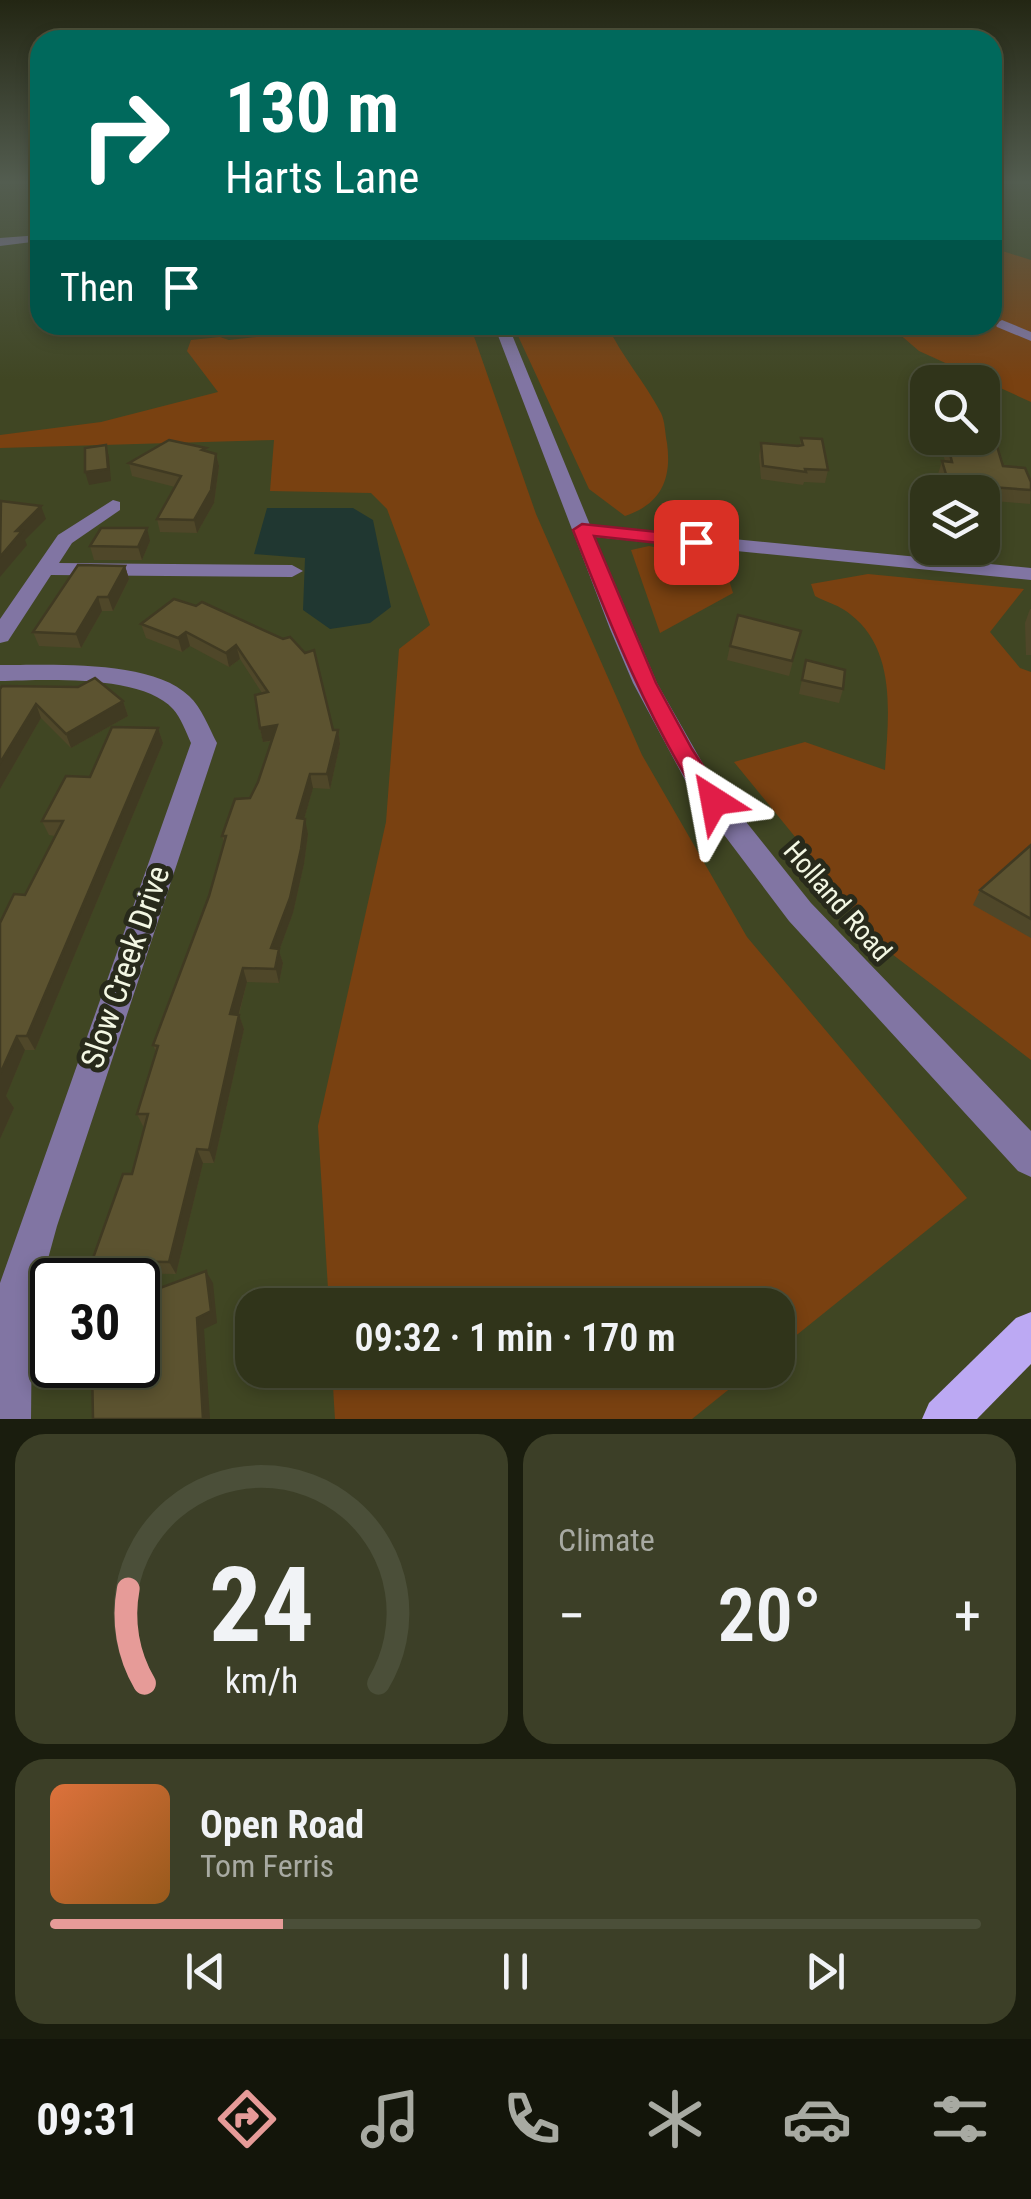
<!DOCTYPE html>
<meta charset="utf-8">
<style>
body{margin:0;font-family:"Roboto Condensed",sans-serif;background:#3c3f27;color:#f1f3f6;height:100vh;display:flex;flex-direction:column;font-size:38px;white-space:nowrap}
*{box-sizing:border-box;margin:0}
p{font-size:32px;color:#a8aaa2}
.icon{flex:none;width:55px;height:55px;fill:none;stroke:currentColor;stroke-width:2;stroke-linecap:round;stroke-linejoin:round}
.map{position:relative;height:1419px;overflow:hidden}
.panel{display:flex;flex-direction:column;gap:15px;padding:15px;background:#1a1d0e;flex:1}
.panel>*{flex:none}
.banner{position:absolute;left:30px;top:30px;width:972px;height:305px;border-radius:30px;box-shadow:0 5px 15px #0003,0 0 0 2px #4b4f39;background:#00695c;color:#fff;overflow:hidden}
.tools{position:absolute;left:910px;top:365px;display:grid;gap:20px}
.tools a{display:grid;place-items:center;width:90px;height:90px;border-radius:20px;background:#30341a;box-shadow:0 5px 15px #0003,0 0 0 2px #4b4f39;font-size:50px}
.speed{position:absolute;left:30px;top:1258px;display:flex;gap:20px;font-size:50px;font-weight:700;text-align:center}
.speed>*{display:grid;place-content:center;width:130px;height:130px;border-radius:50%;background:#30341a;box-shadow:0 5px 15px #0003,0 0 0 2px #4b4f39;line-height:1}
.speed .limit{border:5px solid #111;border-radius:15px;background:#fff;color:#111}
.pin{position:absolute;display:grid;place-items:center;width:85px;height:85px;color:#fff;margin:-42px;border-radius:20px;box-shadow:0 5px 15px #0006}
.me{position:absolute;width:110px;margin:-55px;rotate:326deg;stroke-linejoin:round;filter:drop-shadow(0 0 8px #0008)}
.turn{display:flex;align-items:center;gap:35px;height:210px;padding:0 30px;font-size:45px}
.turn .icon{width:130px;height:130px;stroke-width:2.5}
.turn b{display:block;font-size:70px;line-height:85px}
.then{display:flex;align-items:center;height:95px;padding:0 30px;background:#0003;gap:20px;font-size:38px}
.big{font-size:75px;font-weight:600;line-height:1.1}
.panel .widget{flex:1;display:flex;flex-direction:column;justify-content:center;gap:15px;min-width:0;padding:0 35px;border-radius:30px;background:#3c3f27}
.panel .dial{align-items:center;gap:0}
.dial svg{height:260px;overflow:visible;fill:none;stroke:#4b4f39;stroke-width:7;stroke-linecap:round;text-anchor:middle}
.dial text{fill:#f1f3f6;stroke:none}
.song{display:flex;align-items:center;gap:30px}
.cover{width:120px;height:120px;border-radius:15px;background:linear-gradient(135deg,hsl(20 70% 55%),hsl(30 70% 35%))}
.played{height:10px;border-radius:5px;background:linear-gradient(90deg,#e69b98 25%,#4b4f39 25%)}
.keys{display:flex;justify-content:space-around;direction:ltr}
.heat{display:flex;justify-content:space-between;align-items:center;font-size:55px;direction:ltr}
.panel .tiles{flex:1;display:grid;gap:15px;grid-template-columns:1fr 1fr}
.widget:last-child{grid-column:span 2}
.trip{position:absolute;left:235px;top:1288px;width:560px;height:100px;border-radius:30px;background:#30341a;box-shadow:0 5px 15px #0003,0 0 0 2px #4b4f39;font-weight:600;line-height:100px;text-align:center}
.dock{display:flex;height:160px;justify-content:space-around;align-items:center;background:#13150a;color:#a8aaa2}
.dock .icon{width:70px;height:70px}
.dock .current{color:#e69b98}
.dock b{font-size:45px;color:#f1f3f6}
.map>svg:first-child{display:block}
.green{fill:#794111}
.water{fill:#203731}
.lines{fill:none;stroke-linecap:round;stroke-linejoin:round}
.minor{fill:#8175a3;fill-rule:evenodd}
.major{fill:#bca9f3;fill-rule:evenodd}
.wall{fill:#4f4729}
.shaded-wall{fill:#403a22}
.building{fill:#5c5330;stroke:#403a22;stroke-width:2.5}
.route{fill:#e11d48;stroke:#92132f;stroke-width:2.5}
.labels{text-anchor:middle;stroke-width:10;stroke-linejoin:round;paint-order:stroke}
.street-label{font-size:28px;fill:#f3f7e3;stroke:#282a1b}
.near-street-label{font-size:32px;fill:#f3f7e3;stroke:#282a1b}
</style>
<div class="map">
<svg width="1031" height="1419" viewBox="0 0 1031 1419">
<rect width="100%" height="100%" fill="#404623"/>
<!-- green -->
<g class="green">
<polygon points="993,248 1031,260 1031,402 919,351 889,325 992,325"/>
<polygon points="364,325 470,325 536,514 642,755 747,937 967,1198 778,1350 778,1305 329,1305 318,1126 386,822 399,649 430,625 387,509 371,493 270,491 274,440 0,448 0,435 101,422 218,392 187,351 191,340 220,337 229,340"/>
<path d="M513 325H607C622 357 645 382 661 413 665 421 665 433 667 443 672 479 661 504 625 516L589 489Z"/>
<polygon points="649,546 723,561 733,593 660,633 631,550"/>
<path d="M868 574 1024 589 990 632 1020 668 1031 672V1060L888 951 734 762 805 742 885 770C888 718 898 651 850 614 841 606 826 602 815 596L811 584Z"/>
<polygon points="332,1370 753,1370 692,1419 335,1419"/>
</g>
<!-- water -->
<polygon class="water" points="267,508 353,508 373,520 391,607 370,623 330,629 303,610 305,558 254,554"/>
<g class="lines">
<!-- minor -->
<g class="minor">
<polygon points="40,235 40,241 0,246 0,238"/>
<polygon points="1002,320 1031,332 1031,341 997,327 995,324"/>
<polygon points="494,325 508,325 590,525 1031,568 1031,580 595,537 657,683 711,778 811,903 1031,1131 1031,1177 1018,1171 789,921 691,791 633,683 610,629"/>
<polygon points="113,500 120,502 120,510 72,543 59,563 292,565 303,571 292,577 51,575 8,641 0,643 0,619 58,535"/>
<path d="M0 665C49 665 152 659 189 696 202 708 209 728 217 743L57 1226 32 1317 31 1419H0V1283L191 743C186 732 181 718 173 709 142 674 44 680 0 681Z"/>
</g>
<!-- major -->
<polygon class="major" points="1031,1312 1031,1364 977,1419 922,1419 929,1403 1016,1318"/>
</g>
<!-- wall -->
<g class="wall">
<polygon points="801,438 828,470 825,483 804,482 803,485 761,479 759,456 761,443 800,445"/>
<polygon points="940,438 982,438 1003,466 1031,482 1030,504 982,500 982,492 944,492 938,474 942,461 945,462"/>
<polygon points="206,448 207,452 216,454 219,466 214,503 197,533 160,532 157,519 175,487 132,476 129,463"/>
<polygon points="150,541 142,560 94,560 90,546"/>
<polygon points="125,566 129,579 113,611 102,611 81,648 39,646 33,632"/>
<polygon points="196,606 333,730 338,730 340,744 330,789 313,788 304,819 308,834 304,864 293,913 279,951 283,963 279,983 247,982 239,1015 244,1029 214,1163 203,1163 176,1274 100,1273 92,1261 132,1174 144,1128 137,1114 156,1052 153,1045 209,896 224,843 222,836 250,798 258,782 272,741 263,742 260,728 262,693 240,659 229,667 190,646 182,652 146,638 141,624"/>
<polygon points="1030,609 1031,609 1031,655 1026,655 1025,623"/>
<polygon points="801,631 789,676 727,660 730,646"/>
<polygon points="806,660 843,689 839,703 799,694"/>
<polygon points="0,689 123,701 128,716 71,748 41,718 0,789"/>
<polygon points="158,728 163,743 35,1050 25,1050 6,1096 14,1108 0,1139 0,923 25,895 55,836 49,835 42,821 90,777"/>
<polygon points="1031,845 1031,938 973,905 980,890"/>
</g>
<!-- shaded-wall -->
<g class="shaded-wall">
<polygon points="106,445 109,457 111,481 89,485 85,472"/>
<polygon points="216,454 219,466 214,503 197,533 194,520"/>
<polygon points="41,506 46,519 25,540 27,545 0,577 0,557 16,531"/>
<polygon points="147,528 150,541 142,560 138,547"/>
<polygon points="125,566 129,579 113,611 108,597"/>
<polygon points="98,597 102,611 81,648 76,634"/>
<polygon points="186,632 190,646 182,652 178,638"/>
<polygon points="236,645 240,659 229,667 226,653"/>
<polygon points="123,701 128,716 71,748 66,734"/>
<polygon points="36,704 41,718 0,789 0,763"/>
<polygon points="277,725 280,739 263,742 260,728"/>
<polygon points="158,728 163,743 35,1050 27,1036"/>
<polygon points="338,730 340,744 330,789 327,774"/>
<polygon points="310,774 313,788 300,833 297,818"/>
<polygon points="305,819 308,834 304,864 293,913 279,951 283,963 279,983 271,948"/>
<polygon points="243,968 247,982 235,1028 230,1014"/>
<polygon points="239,1015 244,1029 214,1163 209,1150"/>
<polygon points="17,1036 25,1050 6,1096 14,1108 0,1139 0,1074"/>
<polygon points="197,1149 203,1163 176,1274 169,1262"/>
<polygon points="206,1271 213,1283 217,1323 204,1329 210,1419 203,1419 197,1318"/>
</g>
<!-- building -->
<g class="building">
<polygon points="982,429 992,430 1003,466 1025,468 1031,482 1031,490 949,484 942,461 952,462 946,438 982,438"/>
<polygon points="801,438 822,439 828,470 805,469 806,472 763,466 761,443 798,446 803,445"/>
<polygon points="169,440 206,448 202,450 216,454 211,490 194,520 157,519 181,476 129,463"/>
<polygon points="106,445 108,469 85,472 85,448"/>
<polygon points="1,501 41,506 16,531 22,531 0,557"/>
<polygon points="101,528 147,528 138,547 90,546"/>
<polygon points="78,565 125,566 108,597 98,597 76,634 33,632"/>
<polygon points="174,599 196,606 202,602 283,639 290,637 305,653 314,650 333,730 338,730 327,774 310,774 297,818 305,819 301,849 290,898 271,948 279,949 275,969 243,968 230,1014 239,1015 209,1150 197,1149 169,1262 92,1261 123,1174 132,1174 148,1114 137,1114 158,1046 153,1045 209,896 226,836 222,836 235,799 250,798 258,782 277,725 260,728 255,695 268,692 236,645 226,653 186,632 178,638 141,624"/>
<polygon points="738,615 801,631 792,661 730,646"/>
<polygon points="806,660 845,670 843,689 802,680"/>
<polygon points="95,678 123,701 66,734 36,704 0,763 0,689 2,686 78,687"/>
<polygon points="112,727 158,728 27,1036 17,1036 0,1074 0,923 14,894 25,895 63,821 42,821 66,776 90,777"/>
<polygon points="1031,845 1031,919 980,890"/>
<polygon points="206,1271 211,1311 197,1318 203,1419 93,1419 92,1365 138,1365 138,1296"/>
</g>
<!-- sky -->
<linearGradient id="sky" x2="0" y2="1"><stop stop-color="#232613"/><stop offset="0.48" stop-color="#535d50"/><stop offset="1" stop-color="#535d50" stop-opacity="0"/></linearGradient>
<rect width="1031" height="380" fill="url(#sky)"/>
<!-- route -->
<path class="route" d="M582 524 696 536 705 542 696 547 594 536 656 683 692 749 726 801 723 808H705C648 720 611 627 573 530Z"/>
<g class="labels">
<!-- street labels -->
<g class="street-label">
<text transform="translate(838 901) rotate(49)" y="10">Holland Road</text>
</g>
<!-- near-street labels -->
<g class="near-street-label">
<text transform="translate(125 967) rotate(-71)" y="11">Slow Creek Drive</text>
</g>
</g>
</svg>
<div class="tools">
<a><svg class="icon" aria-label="search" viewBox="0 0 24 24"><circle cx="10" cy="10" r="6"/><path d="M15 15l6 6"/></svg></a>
<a><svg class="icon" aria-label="layers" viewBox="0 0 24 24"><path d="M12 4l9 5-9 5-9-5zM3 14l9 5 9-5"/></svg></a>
</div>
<div class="speed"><div class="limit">30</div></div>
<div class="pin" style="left:696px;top:542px;background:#d93025"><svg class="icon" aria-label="arrive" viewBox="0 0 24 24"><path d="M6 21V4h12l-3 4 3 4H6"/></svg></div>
<svg class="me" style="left:714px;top:801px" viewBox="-20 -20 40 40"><path d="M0-17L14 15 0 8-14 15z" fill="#e11d48" stroke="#fff" stroke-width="4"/></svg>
<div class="trip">09:32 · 1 min · 170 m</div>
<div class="banner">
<div class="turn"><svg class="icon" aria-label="right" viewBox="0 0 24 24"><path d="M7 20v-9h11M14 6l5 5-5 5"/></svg><div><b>130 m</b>Harts Lane</div></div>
<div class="then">Then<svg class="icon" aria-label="arrive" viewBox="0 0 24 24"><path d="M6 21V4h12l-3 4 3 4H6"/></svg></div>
</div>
</div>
<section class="panel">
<div class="tiles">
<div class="widget dial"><svg viewBox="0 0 100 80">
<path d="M14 69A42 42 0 1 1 86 69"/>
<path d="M14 69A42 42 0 0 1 9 40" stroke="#e69b98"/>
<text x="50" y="56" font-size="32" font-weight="700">24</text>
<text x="50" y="72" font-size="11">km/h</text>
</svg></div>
<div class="widget"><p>Climate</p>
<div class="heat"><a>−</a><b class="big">20°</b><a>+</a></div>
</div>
<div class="widget">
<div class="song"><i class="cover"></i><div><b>Open Road</b><p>Tom Ferris</p></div></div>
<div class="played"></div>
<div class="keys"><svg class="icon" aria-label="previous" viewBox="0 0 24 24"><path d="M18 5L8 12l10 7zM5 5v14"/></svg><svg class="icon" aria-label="pause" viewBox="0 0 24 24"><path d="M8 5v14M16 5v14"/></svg><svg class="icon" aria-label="next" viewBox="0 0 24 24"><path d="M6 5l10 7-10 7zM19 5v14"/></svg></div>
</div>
</div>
</section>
<nav class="dock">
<b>09:31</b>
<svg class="icon current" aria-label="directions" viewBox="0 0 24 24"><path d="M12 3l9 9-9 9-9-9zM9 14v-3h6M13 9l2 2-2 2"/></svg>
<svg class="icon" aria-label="music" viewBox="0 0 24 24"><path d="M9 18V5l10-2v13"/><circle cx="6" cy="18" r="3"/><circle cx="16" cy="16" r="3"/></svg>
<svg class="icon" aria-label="phone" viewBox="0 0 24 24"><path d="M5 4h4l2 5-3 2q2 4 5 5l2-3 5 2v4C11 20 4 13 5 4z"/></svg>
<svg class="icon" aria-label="climate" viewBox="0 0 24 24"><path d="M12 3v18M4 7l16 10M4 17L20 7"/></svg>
<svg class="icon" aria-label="car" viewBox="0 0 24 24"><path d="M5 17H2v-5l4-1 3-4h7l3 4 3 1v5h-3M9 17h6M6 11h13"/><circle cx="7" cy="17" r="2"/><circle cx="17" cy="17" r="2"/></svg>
<svg class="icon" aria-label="filters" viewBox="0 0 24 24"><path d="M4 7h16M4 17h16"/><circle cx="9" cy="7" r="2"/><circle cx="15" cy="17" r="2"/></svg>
</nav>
